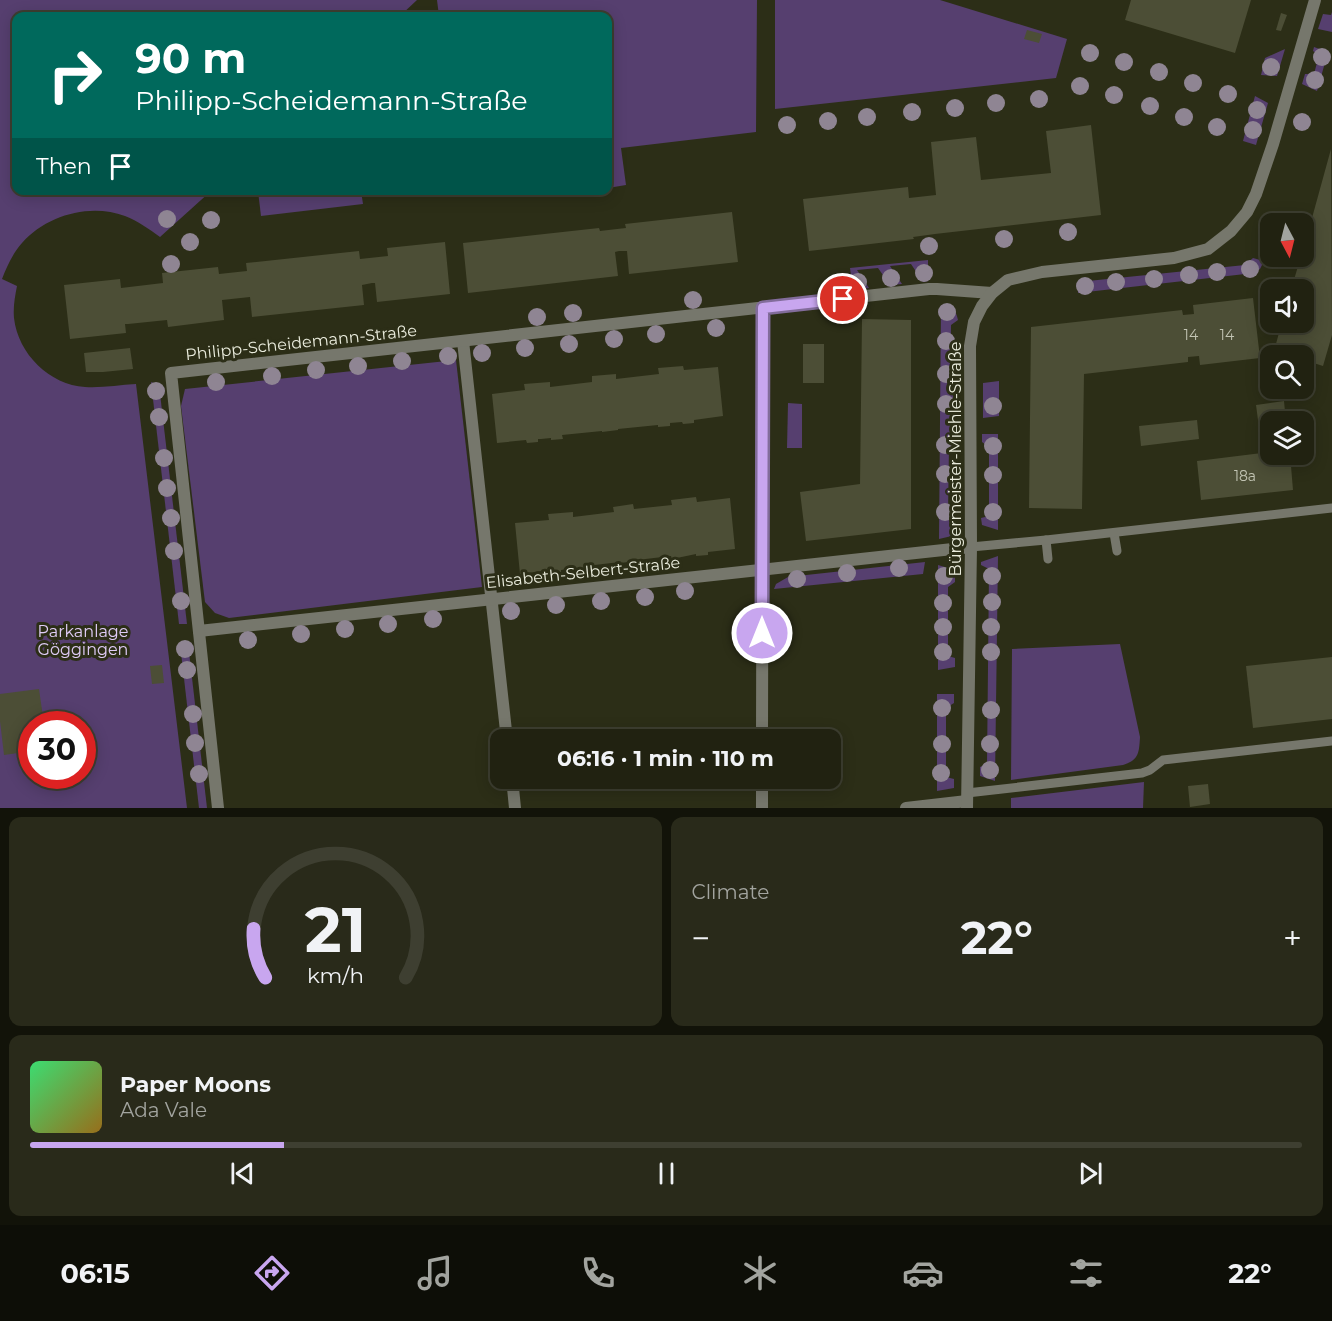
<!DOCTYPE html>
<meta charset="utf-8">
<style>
body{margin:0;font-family:Montserrat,sans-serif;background:#292a1a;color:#f1f3f6;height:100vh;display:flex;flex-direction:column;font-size:22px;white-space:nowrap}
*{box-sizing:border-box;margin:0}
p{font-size:20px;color:#a2a49f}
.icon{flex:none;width:33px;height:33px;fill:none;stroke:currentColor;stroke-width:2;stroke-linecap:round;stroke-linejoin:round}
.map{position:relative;height:808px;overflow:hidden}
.panel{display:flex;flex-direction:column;gap:9px;padding:9px;background:#121309;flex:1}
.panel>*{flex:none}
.hud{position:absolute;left:12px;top:12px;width:600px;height:183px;border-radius:12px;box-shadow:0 3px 15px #0003,0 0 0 2px #3e3f31;background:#00695c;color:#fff;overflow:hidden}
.needle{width:39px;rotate:173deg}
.buttons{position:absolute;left:1260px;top:213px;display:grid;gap:12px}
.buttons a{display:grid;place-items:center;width:54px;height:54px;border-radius:12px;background:#212211;box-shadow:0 3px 15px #0003,0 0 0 2px #3e3f31;font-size:30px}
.speed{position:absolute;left:18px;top:711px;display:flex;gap:12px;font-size:30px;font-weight:700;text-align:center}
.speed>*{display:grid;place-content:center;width:78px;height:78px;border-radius:50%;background:#212211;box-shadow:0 3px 15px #0003,0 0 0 2px #3e3f31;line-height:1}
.speed .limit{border:9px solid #d22;background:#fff;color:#111}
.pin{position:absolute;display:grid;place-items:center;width:51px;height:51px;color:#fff;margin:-26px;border:3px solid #fff;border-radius:50%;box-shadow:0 2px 6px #0007}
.me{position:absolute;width:66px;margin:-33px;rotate:0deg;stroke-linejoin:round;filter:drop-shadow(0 0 4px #0008)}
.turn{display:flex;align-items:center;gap:21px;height:126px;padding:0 24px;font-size:27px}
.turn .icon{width:78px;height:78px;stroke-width:2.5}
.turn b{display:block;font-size:42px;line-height:51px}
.then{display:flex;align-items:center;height:57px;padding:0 24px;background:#0003;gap:12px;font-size:22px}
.big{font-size:45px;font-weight:700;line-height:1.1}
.panel .card{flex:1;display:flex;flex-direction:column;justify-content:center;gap:9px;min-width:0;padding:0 21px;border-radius:12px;background:#292a1a}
.panel .dial{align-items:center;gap:0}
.dial svg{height:156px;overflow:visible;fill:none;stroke:#3e3f31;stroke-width:7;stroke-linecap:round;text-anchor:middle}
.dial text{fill:#f1f3f6;stroke:none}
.song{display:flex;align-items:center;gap:18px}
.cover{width:72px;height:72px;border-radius:9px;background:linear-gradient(135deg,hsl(140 70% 55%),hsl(40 70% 35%))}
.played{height:6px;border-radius:3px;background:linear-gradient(90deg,#c8a6ef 20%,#3e3f31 20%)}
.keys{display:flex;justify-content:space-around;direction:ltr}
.heat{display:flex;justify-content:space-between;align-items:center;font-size:33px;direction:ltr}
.panel .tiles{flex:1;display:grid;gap:9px;grid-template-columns:1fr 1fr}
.card:last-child{grid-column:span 2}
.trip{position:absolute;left:490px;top:729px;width:351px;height:60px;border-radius:12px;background:#212211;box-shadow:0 3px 15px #0003,0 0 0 2px #3e3f31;font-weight:700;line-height:60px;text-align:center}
.tab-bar{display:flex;height:96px;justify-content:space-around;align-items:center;background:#0d0e07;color:#a2a49f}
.tab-bar .icon{width:42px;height:42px}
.tab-bar .on{color:#c8a6ef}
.tab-bar b{font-size:27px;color:#f1f3f6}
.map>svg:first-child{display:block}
.green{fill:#563f6f;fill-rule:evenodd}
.building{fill:#4c4e36}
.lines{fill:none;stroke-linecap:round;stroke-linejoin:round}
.service{stroke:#76776c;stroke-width:9}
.minor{stroke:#76776c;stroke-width:12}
.tree{fill:#8f8593}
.route-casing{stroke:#826c9b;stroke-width:15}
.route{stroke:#c8a6ef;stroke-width:10}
.labels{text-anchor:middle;stroke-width:6;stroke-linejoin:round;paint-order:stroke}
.number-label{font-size:14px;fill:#c2c4b3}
.street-label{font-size:16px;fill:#eaecdd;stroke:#2c2e17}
.park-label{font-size:16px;fill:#e0ccf8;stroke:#2c2e17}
</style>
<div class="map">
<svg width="1332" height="808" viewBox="0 0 1332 808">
<rect width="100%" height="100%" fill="#2c2e17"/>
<!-- green -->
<g class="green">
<path d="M0 0H417L400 16H16V190L211 191 160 237C149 229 138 221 125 216 90 203 47 215 22 243 13 253 7 266 2 279L17 286C15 296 13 307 14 318 18 354 50 385 85 387 102 388 119 385 136 384L187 808H0ZM32 724H82V776H32Z"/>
<polygon points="437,0 757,0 756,132 621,148 626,185 608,188 608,16 439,16"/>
<polygon points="775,0 940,0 1067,39 1056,78 775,109"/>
<polygon points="1332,12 1332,32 1318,29 1323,14 1331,15"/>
<polygon points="1314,47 1328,52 1317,91 1302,84 1305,74 1314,74 1319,55 1313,51"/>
<polygon points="1285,49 1277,76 1261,75 1265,58"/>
<polygon points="1255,96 1268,103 1256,145 1243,141"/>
<polygon points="258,191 361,191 363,204 261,216"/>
<polygon points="1253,258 1264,261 1260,269 1254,273 1078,293 1078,282 1245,265"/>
<polygon points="928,260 928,281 923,282 911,264 890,266 902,284 890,285 878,268 857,270 869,288 853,290 850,268"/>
<path d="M941 305C952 306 956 310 958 320L951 325 950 394 958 396 956 442 949 446 948 515 955 517 956 535 939 539Z"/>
<polygon points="456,360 482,587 229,618 215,613 205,602 181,406 185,389"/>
<polygon points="999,381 999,416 983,418 983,383"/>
<polygon points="151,382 159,385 187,624 179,624"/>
<polygon points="788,403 802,404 802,448 787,448"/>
<polygon points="982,434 998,434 998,530 982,525 981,518 989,516 989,447 982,442"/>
<polygon points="998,556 995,781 980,776 980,767 987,764 989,569 981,565 981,562"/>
<polygon points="925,562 923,574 774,589 776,584 788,577"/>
<polygon points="938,565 955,570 955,582 948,587 948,656 955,658 955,667 938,670"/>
<polygon points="188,643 207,808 199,808 180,644"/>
<path d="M1120 644 1140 737C1139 753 1139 760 1123 765L1011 780 1012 649Z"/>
<polygon points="937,694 954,694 954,703 946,708 946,777 954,779 954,788 937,791"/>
<polygon points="1144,782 1143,808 1011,808 1011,798"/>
</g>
<!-- building -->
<g class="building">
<polygon points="1131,0 1251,0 1235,53 1125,20"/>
<polygon points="1281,13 1287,15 1281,31 1276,30"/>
<polygon points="1027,30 1042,34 1039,43 1024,39"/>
<polygon points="1091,125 1101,215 935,234 913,237 914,239 809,251 803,199 908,187 909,198 936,195 931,142 976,137 981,180 1051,173 1046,131"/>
<polygon points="1331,149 1332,335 1323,366 1304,360 1304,356 1289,356 1274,351 1282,322 1304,322 1304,290 1291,290 1301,256 1304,256 1304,247"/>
<polygon points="732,212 738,262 629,274 627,251 619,251 615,252 618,276 468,293 463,243 599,228 600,231 617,229 626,228 625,224"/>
<polygon points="445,242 450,294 377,302 375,283 372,283 362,285 364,305 252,317 250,297 222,300 224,320 168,327 167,320 128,324 125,324 126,333 70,339 64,285 120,279 121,288 163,283 162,273 218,267 219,274 247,271 246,263 359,251 360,259 388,256 387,248"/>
<polygon points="1253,298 1260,358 1200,365 1199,356 1188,357 1188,362 1084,374 1082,509 1029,508 1031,327 1182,310 1183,315 1194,314 1193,305"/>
<polygon points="862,319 911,320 911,529 806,541 800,492 860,484"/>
<rect x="803" y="344" width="21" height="39"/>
<polygon points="130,348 133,369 103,372 86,372 84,353"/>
<polygon points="683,366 684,370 718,367 723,416 694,420 694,423 683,424 682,422 670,423 670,426 658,427 658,425 618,429 618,430 602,432 602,431 562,435 563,439 551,440 551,438 541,439 538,439 538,442 527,443 526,440 497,443 492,394 525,390 524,384 550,382 550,387 592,382 592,376 616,374 616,379 659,374 658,368"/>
<polygon points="1284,401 1286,422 1270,422 1270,433 1260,435 1256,405"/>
<polygon points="1197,420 1199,439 1141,446 1139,426"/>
<polygon points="1270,452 1270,454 1290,454 1293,490 1201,500 1197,461"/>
<polygon points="696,497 697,502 730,498 735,549 708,552 708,555 696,556 696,554 672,559 671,556 637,560 637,561 620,563 620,562 586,566 586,569 574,570 574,569 568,569 561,570 561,572 550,573 549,570 520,574 515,523 549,520 548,514 573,512 573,517 614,512 613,507 633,504 634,509 672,505 671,500"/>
<polygon points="1332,657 1332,719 1253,728 1246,666"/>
<polygon points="162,665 164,683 152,684 150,666"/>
<polygon points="39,689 44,724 32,724 32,751 4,755 0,721 0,694"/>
<polygon points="1208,784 1210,804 1190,807 1188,786"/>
</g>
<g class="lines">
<!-- service -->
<g class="service">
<polyline points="1114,533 1117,551"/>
<polyline points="1046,540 1048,559"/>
<polyline points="971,547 1046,540 1332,508"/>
<polyline points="967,793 1142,773 1150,770 1163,760 1332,741"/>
</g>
<!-- minor -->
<g class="minor">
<polyline points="463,341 507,740"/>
<polyline points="199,631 971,547"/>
<polyline points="762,740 763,308"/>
<polyline points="512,778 515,808"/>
<polyline points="218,808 171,373 929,289 937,289 992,293"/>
<polyline points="762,808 762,778"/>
<polyline points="906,808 967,801"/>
<polyline points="967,808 971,547 970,346 974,322 982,306 992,293 1008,280 1042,272 1174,258 1208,249 1231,231 1247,212 1256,194 1273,144 1315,0"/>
</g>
</g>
<!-- trees -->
<g class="tree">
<circle cx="1090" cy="53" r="9"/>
<circle cx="1322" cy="57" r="9"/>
<circle cx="1124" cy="62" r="9"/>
<circle cx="1271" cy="67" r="9"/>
<circle cx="1159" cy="72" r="9"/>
<circle cx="1315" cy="80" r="9"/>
<circle cx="1193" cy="83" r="9"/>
<circle cx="1080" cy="86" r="9"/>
<circle cx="1228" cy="94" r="9"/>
<circle cx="1114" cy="95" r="9"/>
<circle cx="1039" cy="99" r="9"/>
<circle cx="996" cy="103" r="9"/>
<circle cx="1150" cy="106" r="9"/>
<circle cx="955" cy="108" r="9"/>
<circle cx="1257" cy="110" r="9"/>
<circle cx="912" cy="112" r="9"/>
<circle cx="867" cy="117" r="9"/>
<circle cx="1184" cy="117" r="9"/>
<circle cx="828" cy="121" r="9"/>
<circle cx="1302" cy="122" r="9"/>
<circle cx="787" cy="125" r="9"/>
<circle cx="1217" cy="127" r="9"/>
<circle cx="1253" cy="130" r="9"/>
<circle cx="167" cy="219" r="9"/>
<circle cx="211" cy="220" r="9"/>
<circle cx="1068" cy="232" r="9"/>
<circle cx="1004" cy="239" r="9"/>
<circle cx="190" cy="242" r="9"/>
<circle cx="929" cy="246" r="9"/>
<circle cx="171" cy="264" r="9"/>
<circle cx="1250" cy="269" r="9"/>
<circle cx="1217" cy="272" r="9"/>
<circle cx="924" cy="273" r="9"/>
<circle cx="1189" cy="275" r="9"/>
<circle cx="891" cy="278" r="9"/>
<circle cx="1154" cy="279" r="9"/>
<circle cx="858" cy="282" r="9"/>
<circle cx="1116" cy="282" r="9"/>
<circle cx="1085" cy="286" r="9"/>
<circle cx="693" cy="300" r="9"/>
<circle cx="947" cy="312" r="9"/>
<circle cx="573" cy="313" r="9"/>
<circle cx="537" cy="317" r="9"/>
<circle cx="716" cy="328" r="9"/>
<circle cx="656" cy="334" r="9"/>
<circle cx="614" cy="339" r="9"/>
<circle cx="946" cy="341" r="9"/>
<circle cx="569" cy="344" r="9"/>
<circle cx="525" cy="348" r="9"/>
<circle cx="482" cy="353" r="9"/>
<circle cx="448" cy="356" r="9"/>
<circle cx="402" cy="361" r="9"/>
<circle cx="358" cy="366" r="9"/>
<circle cx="316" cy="370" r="9"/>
<circle cx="946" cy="374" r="9"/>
<circle cx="272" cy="376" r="9"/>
<circle cx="216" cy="382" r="9"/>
<circle cx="156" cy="391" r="9"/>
<circle cx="946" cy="404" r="9"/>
<circle cx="993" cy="406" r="9"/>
<circle cx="159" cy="417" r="9"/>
<circle cx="945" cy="445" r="9"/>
<circle cx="993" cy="446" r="9"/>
<circle cx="164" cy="458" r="9"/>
<circle cx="945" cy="474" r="9"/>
<circle cx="993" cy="475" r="9"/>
<circle cx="167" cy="488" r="9"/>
<circle cx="945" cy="512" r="9"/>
<circle cx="993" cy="512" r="9"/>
<circle cx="171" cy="518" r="9"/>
<circle cx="174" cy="551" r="9"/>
<circle cx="899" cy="568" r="9"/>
<circle cx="847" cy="573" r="9"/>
<circle cx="944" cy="576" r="9"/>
<circle cx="992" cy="576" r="9"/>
<circle cx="797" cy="579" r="9"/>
<circle cx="685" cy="591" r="9"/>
<circle cx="645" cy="597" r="9"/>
<circle cx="181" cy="601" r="9"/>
<circle cx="601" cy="601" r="9"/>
<circle cx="992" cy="602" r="9"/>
<circle cx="943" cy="603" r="9"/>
<circle cx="556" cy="605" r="9"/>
<circle cx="511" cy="611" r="9"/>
<circle cx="433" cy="619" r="9"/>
<circle cx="388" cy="624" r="9"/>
<circle cx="943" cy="627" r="9"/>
<circle cx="991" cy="627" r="9"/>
<circle cx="345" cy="629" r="9"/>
<circle cx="301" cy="634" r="9"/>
<circle cx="248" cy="640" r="9"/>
<circle cx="185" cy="649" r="9"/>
<circle cx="943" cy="652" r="9"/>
<circle cx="991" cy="652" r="9"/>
<circle cx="187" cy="670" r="9"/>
<circle cx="942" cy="708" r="9"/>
<circle cx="991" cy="710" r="9"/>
<circle cx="193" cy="714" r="9"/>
<circle cx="195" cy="743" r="9"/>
<circle cx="942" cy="744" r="9"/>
<circle cx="990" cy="744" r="9"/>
<circle cx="990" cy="770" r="9"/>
<circle cx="941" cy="773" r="9"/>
<circle cx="199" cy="774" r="9"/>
</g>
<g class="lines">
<defs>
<polyline id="route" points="762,633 763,308 843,299"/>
</defs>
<!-- route casing -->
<use href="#route" class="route-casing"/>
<!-- route -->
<use href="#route" class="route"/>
</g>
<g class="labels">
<!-- number labels -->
<g class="number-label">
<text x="1191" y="340">14</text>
<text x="1227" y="340">14</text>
<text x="1245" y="481">18a</text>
</g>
<!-- street labels -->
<g class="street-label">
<text transform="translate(301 342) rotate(-6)" y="6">Philipp-Scheidemann-Straße</text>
<text transform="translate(955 459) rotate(-90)" y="6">Bürgermeister-Miehle-Straße</text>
<text transform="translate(583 572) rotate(-6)" y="6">Elisabeth-Selbert-Straße</text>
</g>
<!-- park labels -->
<g class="park-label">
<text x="83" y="637">Parkanlage<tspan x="83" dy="18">Göggingen</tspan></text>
</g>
</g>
</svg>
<div class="buttons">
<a><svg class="needle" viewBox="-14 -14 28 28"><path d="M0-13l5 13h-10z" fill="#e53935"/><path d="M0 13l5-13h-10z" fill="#a2a49f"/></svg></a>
<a><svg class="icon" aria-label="sound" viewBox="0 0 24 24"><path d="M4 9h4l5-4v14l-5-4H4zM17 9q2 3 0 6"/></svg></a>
<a><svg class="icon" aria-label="search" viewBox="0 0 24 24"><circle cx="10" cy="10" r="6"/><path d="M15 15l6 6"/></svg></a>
<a><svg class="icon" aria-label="layers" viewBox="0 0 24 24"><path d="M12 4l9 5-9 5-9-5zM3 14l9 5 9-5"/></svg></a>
</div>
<div class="speed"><div class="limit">30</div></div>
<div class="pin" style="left:843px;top:299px;background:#d93025"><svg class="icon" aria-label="arrive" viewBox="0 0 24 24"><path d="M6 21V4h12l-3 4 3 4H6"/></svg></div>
<svg class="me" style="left:762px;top:633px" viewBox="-20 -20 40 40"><circle r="17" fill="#c8a6ef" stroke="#fff" stroke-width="3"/><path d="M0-11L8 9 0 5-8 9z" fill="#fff"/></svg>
<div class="trip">06:16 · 1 min · 110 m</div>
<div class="hud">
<div class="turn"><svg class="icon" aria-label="right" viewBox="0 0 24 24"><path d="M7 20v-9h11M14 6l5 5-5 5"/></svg><div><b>90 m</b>Philipp-Scheidemann-Straße</div></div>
<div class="then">Then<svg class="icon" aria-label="arrive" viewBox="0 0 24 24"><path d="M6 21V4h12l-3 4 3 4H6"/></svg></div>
</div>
</div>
<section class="panel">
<div class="tiles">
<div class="card dial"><svg viewBox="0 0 100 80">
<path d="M14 69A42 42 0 1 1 86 69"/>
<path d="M14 69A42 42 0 0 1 8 44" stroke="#c8a6ef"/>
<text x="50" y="56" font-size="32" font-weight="700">21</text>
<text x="50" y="72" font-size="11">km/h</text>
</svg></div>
<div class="card"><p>Climate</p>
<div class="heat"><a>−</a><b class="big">22°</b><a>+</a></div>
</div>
<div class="card">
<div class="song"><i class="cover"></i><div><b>Paper Moons</b><p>Ada Vale</p></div></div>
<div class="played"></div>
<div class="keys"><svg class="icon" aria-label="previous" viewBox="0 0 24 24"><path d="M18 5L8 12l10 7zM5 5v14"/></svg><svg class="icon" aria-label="pause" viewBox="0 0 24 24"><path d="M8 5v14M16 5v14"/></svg><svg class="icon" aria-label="next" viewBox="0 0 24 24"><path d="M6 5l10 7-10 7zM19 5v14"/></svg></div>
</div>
</div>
</section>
<nav class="tab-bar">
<b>06:15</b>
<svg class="icon on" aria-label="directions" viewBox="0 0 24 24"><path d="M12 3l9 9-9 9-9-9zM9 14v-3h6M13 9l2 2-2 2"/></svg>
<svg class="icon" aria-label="music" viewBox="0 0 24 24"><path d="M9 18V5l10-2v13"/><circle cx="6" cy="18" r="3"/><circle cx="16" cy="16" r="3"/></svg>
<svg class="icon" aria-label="phone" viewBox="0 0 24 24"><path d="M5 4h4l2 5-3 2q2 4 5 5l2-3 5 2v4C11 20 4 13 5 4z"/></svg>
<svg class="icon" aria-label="climate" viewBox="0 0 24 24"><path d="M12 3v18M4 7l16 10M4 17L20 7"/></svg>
<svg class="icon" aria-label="car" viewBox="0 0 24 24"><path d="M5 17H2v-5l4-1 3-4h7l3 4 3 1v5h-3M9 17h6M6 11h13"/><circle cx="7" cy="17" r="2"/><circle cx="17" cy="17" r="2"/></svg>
<svg class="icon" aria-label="filters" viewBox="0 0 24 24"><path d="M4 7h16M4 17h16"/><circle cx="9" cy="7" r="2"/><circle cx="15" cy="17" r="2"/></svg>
<b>22°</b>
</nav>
